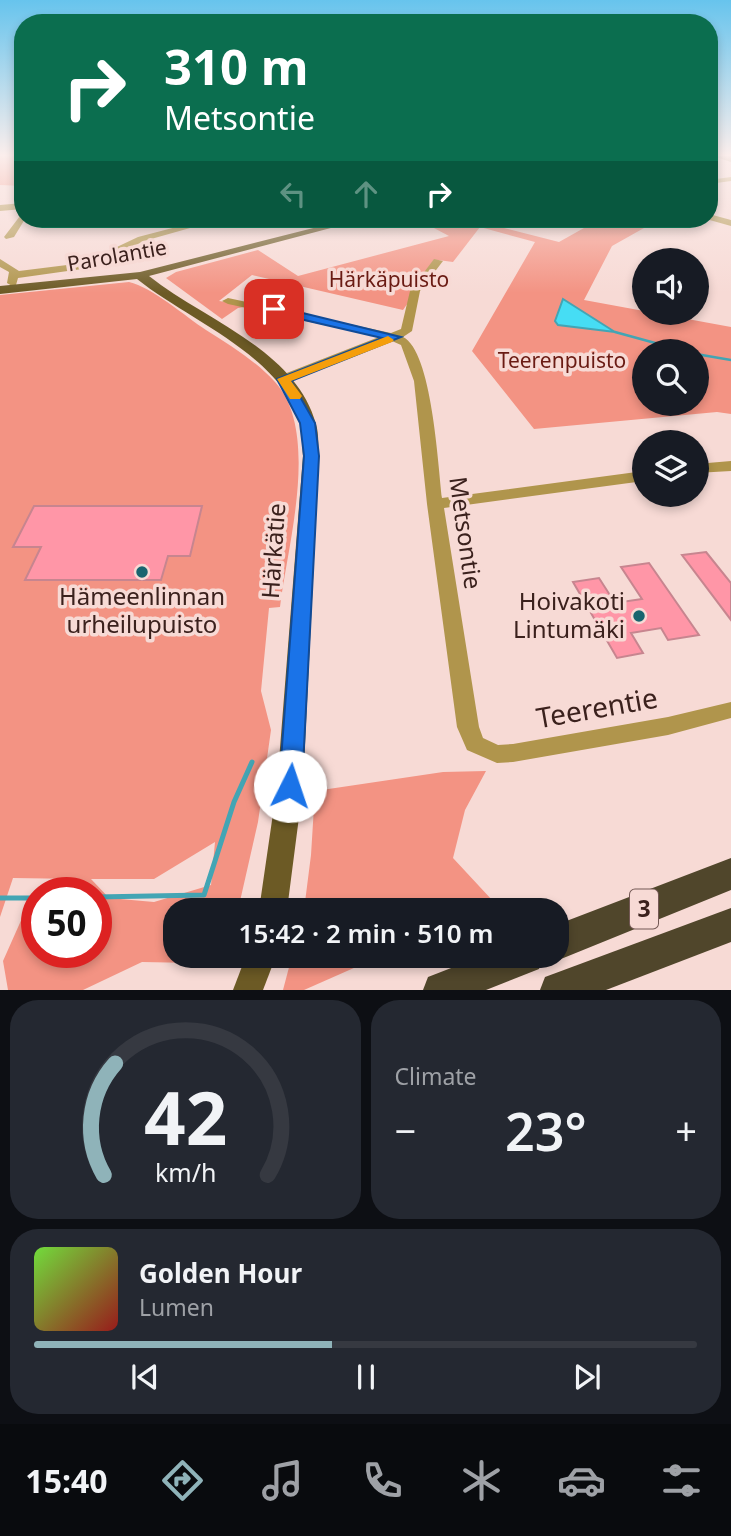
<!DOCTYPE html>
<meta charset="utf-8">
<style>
body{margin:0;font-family:"Noto Sans",sans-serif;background:#242831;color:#f1f3f6;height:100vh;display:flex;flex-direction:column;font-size:26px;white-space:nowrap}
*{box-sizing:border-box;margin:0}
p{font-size:23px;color:#9ea1a6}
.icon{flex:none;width:38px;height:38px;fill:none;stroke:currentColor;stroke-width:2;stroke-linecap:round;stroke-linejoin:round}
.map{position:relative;height:990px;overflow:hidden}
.panel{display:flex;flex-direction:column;gap:10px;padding:10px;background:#0d0f14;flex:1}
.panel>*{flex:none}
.banner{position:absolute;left:14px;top:14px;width:704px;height:214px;border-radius:28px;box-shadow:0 4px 10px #0003;background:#0b6e4f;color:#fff;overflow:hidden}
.controls{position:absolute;left:632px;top:248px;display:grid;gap:14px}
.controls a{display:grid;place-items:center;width:77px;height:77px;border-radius:50%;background:#171b24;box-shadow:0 4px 10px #0003;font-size:35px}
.speed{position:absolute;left:21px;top:877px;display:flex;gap:14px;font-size:35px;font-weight:700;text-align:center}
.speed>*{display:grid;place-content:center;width:91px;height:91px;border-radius:50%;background:#171b24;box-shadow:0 4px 10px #0003;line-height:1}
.speed .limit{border:10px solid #d22;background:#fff;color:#111}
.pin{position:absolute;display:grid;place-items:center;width:60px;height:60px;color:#fff;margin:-30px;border-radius:14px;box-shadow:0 4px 10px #0006}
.me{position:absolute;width:77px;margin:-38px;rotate:4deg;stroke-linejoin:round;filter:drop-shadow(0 0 5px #0008)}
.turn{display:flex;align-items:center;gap:24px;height:147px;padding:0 35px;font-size:32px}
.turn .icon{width:91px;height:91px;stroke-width:2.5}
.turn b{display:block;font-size:49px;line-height:60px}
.lanes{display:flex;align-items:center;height:66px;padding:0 35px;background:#0003;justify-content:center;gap:35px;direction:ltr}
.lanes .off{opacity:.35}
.big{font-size:52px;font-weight:600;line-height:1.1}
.panel .widget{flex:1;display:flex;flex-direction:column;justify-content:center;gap:10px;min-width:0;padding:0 24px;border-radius:28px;background:#242831}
.panel .dial{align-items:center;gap:0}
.dial svg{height:182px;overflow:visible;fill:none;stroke:#363941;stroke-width:7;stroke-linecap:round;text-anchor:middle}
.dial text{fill:#f1f3f6;stroke:none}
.song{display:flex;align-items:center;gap:21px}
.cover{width:84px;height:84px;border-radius:10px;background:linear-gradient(135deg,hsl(100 70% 55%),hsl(0 70% 35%))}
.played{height:7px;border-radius:4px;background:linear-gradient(90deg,#8fb3b9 45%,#363941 45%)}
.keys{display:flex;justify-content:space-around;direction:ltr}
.heat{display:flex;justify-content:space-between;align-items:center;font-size:38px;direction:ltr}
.panel .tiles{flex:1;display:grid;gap:10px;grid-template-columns:1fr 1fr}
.widget:last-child{grid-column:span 2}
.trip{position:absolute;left:163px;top:898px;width:406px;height:70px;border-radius:28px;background:#171b24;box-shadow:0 4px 10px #0003;font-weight:600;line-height:70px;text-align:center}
.tabs{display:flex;height:112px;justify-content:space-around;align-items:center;background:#090b0e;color:#9ea1a6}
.tabs .icon{width:49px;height:49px}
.tabs .active{color:#8fb3b9}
.tabs b{font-size:32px;color:#f1f3f6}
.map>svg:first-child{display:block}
.green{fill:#f39383;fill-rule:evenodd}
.water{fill:#46ddf4;stroke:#43a5b4;stroke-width:2}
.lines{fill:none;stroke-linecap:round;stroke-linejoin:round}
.stream-far1{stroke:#43a5b4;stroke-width:2.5}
.stream{stroke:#43a5b4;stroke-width:5}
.building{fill:#ff96a7;stroke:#c7858f;stroke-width:2}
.minor{fill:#b0954c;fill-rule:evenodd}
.major{fill:#6c5a25;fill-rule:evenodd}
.highway{fill:#50462b;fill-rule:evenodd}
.route{fill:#1a73e8;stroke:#114b97;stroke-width:2}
.slow{fill:#f59e0b}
.poi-dot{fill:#18646f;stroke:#f7dad5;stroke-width:2.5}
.labels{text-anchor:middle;stroke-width:7;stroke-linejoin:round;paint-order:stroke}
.far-street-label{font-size:21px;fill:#3b211d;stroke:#f7dad5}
.far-park-label{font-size:21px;fill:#6a1b13;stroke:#f7dad5}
.shield{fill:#f7dad5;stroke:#735854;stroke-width:2}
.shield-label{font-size:23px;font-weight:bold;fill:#3b211d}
.street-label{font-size:24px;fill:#3b211d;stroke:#f7dad5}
.poi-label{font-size:24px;fill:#3b211d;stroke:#f7dad5}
.near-street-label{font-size:28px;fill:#3b211d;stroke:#f7dad5}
</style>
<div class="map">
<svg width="731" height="990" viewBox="0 0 731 990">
<rect width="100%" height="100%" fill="#f7dad5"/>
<!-- green -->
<g class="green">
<polygon points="0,154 23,154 23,186 0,185"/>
<path d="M417 219H487L484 223 559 242 600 219H660L612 246 584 300 731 327V414L717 412 534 429 472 351 535 242 480 227 453 262 438 260 403 310 252 275 219 301 250 306 238 308 222 319 166 278 176 272 258 250 298 276 449 236ZM644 352H696V404H644Z"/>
<path d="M129 282C152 287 186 317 206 330 230 345 256 361 275 382 321 433 287 546 280 607L269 608 261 691 271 730 258 822 238 910H175V956H202L194 963 142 962 83 990H8L3 961 23 916 37 913V952H96V892H69L79 879 13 878 0 917V295ZM215 842 211 885 154 902 109 898 91 879H154Z"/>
<polygon points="486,771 465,810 453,858 492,900 478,910 304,910 311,855 315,791 443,772"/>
<polygon points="292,956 381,956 304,990 283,990"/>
</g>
<!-- water -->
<polygon class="water" points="563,299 615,332 558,325 555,321"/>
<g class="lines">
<!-- stream-far1 -->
<g class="stream-far1">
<polyline points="615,332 688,352"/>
<polyline points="696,354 731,360"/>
</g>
<!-- stream -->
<g class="stream">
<polyline points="96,897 204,895 234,802 252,762"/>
<polyline points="0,898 37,898"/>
</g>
</g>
<!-- building -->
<g class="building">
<polygon points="34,506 202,506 190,556 168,556 161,580 25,580 41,547 13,547"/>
<polygon points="706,552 731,583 731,620 682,555"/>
<polygon points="649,563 699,635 668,640 661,628 631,633 643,653 617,658 573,582 599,578 615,603 642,599 621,567"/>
</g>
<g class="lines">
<!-- minor -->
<g class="minor">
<polygon points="731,177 731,181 709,184 709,180"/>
<polygon points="23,203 23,209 0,211 0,205"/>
<polygon points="23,212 23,219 25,219 14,237 6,239 4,237"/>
<polygon points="709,214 731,220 731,226 706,219 709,219"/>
<polygon points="207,219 222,219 144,241 89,268 18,278 16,285 12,286 7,283 9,272 0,267 0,259 19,271 83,263 138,237"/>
<path d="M434 259 443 261 420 291 412 331 403 337C432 351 438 465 442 498L644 471V481L444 508 479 727 483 738 498 745 513 744 668 717 731 702V718L668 735 513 762 497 763 467 750 457 727 427 504 414 381 401 345 392 341 284 383 279 382V376L379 337 228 304 222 301 228 298 391 333 401 329 410 291Z"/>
<polygon points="731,461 731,471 696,473 696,464"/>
</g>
<!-- major -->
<g class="major">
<polygon points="712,154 731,156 731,162 713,156"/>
<path d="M349 219H365L149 276C204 320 295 349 316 424 319 434 318 446 319 456L303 786 287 910H259L277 786 303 456C302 445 303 434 300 424 283 356 188 320 137 279L0 294V286L140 272Z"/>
<polygon points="246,956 276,956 263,990 233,990"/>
</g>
<!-- highway -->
<g class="highway">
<polygon points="731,858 731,890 556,961 544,956 556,956 556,925"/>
<polygon points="731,908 731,942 606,990 540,990 545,977"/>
<polygon points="482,956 544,956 539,969 486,990 423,990 428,977"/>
</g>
</g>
<!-- sky -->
<linearGradient id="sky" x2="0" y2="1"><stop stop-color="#67c4ed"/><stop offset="0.53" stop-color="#fbeeec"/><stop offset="1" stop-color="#fbeeec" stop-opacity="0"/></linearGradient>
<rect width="731" height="293" fill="url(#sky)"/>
<!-- route -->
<polygon class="route" points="274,306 401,337 291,381 315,423 319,456 302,786 298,794 290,797 282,794 279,786 304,456 300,423 277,379 382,338 270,312 268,309"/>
<!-- slow -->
<polygon class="slow" points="388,336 394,340 392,342 291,381 302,396 300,399 290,399 277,379"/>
<!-- markers -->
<g class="poi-dot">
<circle cx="142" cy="572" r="7"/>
<circle cx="639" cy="616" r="7"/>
</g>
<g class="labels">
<!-- far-street labels -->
<g class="far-street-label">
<text transform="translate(117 256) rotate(-10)" y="7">Parolantie</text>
</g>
<!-- far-park labels -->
<g class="far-park-label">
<text x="389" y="287">Härkäpuisto</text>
<text x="562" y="368">Teerenpuisto</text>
</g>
<!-- shield labels -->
<rect class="shield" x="630" y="889.5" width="28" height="39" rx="5"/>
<g class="shield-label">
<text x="644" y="917">3</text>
</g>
<!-- street labels -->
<g class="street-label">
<text transform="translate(465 533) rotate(82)" y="8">Metsontie</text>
<text transform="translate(274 551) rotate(-86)" y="8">Härkätie</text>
</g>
<!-- poi labels -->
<g class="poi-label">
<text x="142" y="605">Hämeenlinnan<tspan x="142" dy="28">urheilupuisto</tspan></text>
<text x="625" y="610" text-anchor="end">Hoivakoti<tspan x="625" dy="28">Lintumäki</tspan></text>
</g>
<!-- near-street labels -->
<g class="near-street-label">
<text transform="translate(597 708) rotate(-10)" y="10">Teerentie</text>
</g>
</g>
</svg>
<div class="controls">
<a><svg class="icon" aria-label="sound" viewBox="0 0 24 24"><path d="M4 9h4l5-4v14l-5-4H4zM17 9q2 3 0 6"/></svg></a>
<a><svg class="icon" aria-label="search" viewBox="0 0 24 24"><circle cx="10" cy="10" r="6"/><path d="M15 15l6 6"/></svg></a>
<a><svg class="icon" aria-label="layers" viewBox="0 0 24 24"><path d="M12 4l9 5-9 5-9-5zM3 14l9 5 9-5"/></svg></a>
</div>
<div class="speed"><div class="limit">50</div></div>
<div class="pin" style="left:274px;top:309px;background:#d93025"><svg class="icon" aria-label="arrive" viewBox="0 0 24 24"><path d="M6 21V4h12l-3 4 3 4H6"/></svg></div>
<svg class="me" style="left:290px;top:786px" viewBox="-20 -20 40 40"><circle r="19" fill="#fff"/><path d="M0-13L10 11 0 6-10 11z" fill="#1a73e8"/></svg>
<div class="trip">15:42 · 2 min · 510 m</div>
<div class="banner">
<div class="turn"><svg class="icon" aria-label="right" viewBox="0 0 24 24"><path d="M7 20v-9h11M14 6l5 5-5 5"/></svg><div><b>310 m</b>Metsontie</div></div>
<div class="lanes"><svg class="icon off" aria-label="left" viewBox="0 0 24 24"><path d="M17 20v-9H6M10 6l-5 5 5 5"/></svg><svg class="icon off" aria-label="ahead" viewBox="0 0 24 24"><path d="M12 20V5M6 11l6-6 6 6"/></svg><svg class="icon" aria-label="right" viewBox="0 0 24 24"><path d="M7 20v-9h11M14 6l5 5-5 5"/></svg></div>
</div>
</div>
<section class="panel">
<div class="tiles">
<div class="widget dial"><svg viewBox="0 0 100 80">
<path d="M14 69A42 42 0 1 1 86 69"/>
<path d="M14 69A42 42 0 0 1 19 20" stroke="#8fb3b9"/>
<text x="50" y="56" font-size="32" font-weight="700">42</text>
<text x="50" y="72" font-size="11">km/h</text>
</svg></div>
<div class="widget"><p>Climate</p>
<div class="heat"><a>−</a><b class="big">23°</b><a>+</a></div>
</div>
<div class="widget">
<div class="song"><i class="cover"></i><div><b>Golden Hour</b><p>Lumen</p></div></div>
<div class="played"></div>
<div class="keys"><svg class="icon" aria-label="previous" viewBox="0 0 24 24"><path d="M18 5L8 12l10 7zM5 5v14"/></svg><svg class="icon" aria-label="pause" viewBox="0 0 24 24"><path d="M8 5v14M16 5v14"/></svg><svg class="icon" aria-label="next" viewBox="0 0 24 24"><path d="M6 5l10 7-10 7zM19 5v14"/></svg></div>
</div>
</div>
</section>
<nav class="tabs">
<b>15:40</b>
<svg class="icon active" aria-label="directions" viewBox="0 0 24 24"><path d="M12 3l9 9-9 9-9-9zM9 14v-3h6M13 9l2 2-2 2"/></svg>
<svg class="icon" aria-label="music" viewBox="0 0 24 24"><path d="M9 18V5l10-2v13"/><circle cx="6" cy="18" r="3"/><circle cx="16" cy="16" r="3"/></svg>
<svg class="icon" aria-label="phone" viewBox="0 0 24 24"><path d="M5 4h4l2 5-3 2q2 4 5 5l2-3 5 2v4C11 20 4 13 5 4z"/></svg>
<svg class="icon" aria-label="climate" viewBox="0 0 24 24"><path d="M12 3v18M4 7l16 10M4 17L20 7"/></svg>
<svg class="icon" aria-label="car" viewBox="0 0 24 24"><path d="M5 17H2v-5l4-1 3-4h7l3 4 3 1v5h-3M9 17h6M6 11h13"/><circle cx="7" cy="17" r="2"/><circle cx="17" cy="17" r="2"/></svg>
<svg class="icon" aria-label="filters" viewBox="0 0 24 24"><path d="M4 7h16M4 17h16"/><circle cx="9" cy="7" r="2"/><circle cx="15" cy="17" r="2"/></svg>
</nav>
